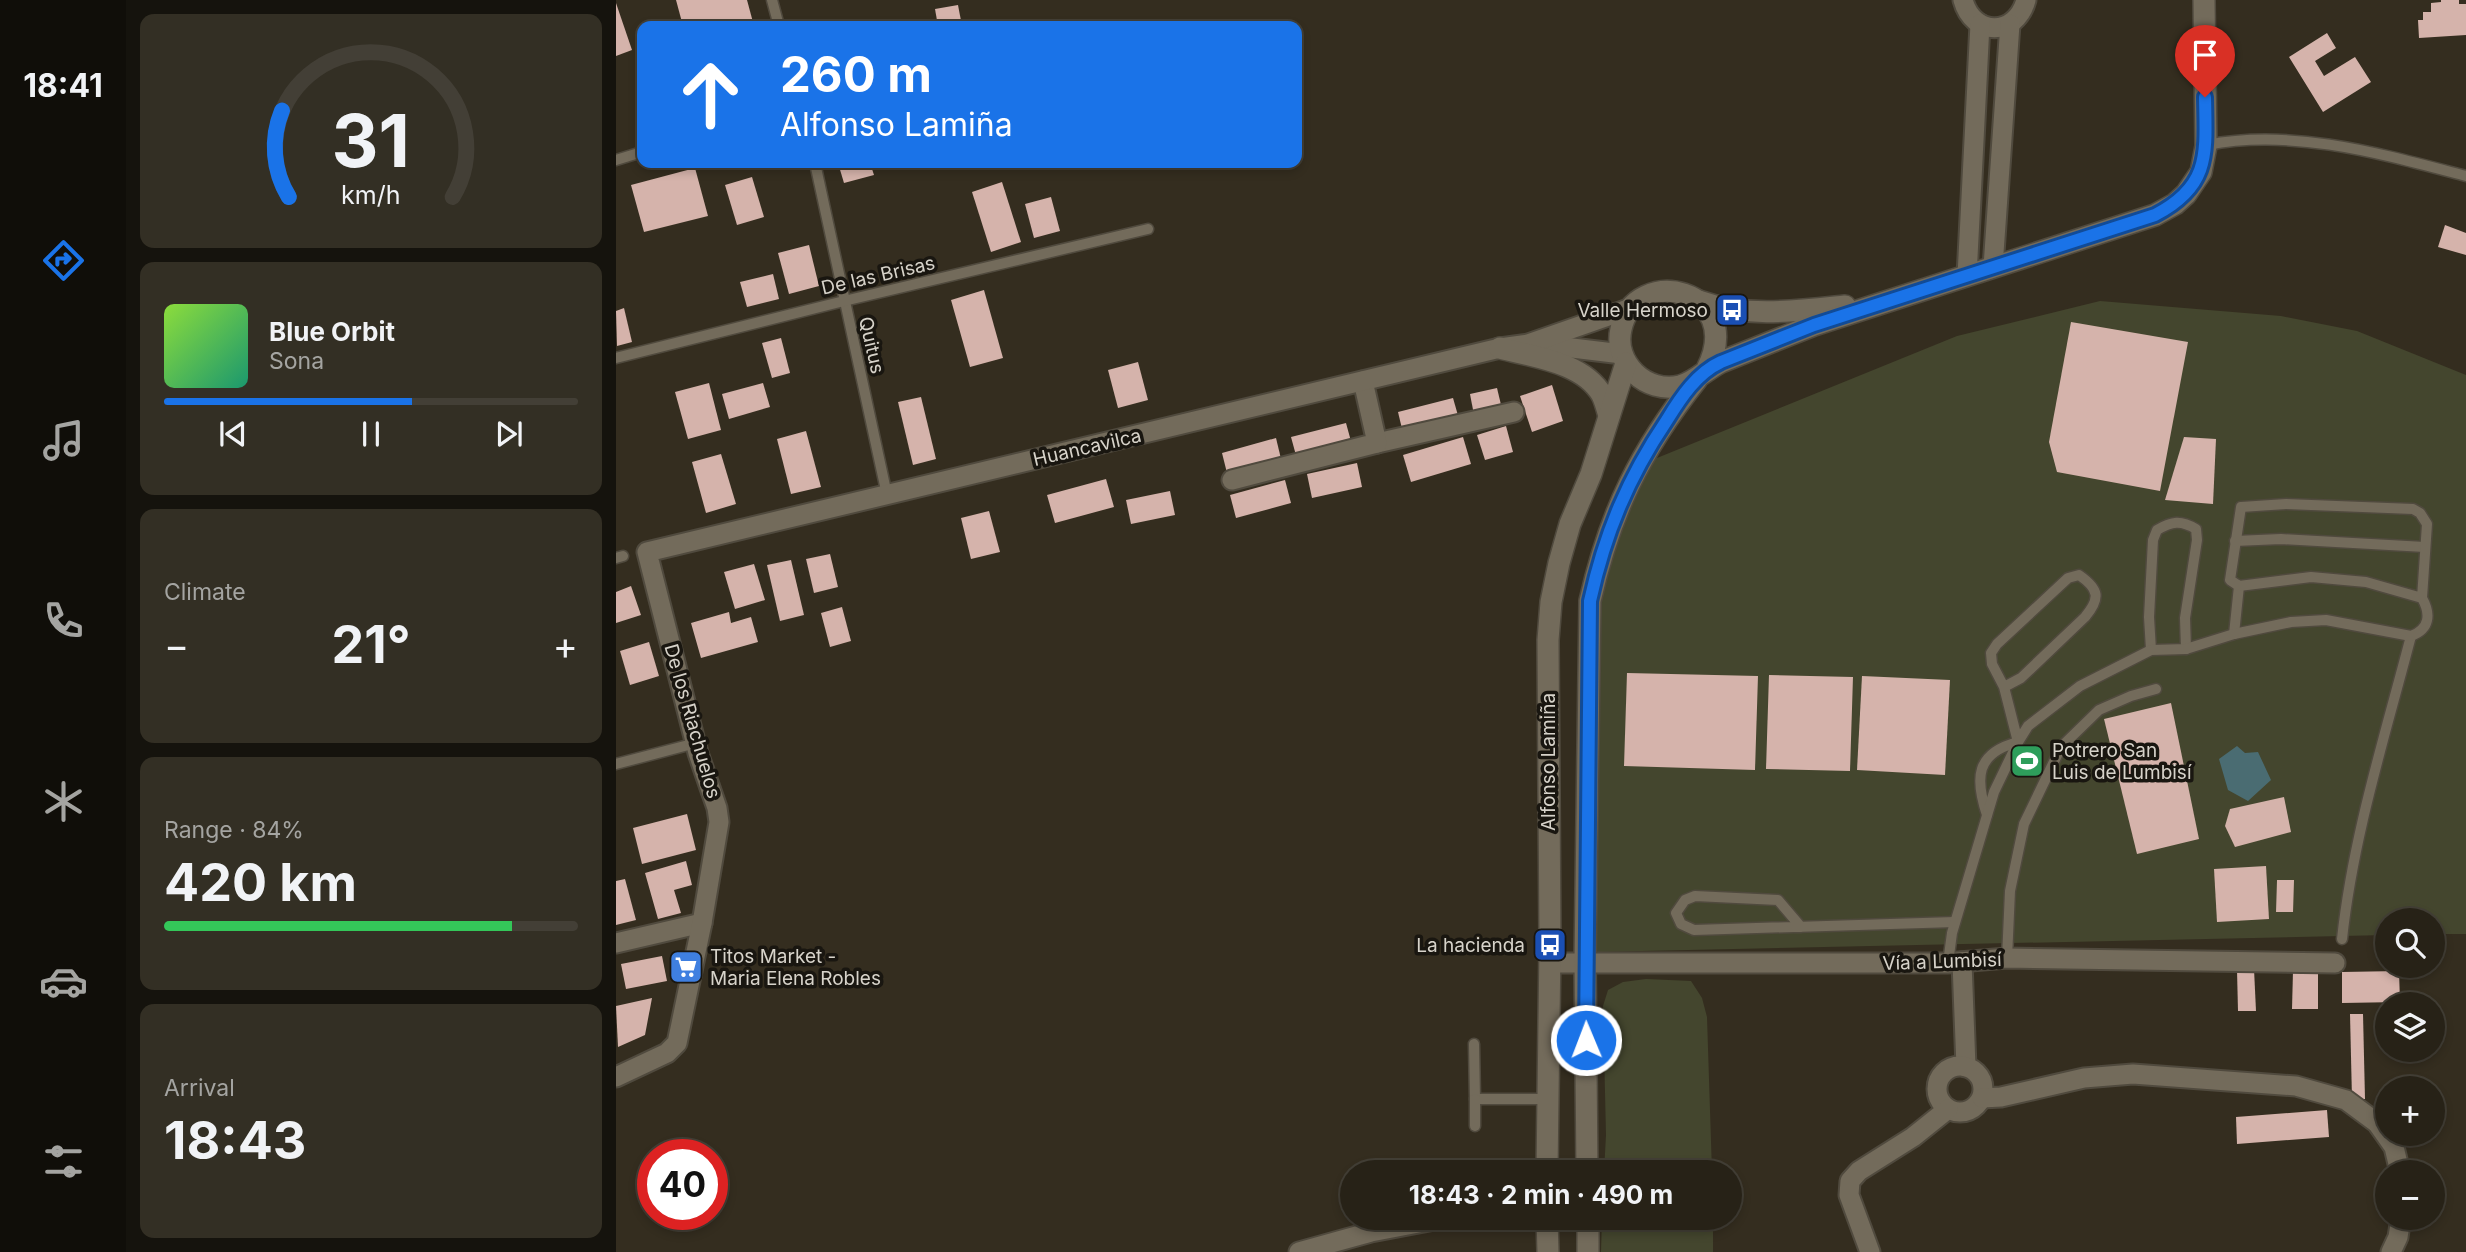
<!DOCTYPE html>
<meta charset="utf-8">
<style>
body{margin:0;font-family:Inter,sans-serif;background:#332f24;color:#f1f3f6;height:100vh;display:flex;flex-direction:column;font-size:26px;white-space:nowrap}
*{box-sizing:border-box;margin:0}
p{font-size:23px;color:#a4a4a1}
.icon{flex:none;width:38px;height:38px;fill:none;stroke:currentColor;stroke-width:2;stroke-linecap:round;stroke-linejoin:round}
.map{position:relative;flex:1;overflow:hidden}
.sheet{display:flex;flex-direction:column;gap:14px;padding:14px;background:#15130d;width:490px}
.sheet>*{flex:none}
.top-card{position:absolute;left:21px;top:21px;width:665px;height:147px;border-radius:14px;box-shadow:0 4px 10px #0003,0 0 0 2px #433f36;background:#1a73e8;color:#fff;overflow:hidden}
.buttons{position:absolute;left:1759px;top:908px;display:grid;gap:14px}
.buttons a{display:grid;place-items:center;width:70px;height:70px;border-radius:50%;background:#272217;box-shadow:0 4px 10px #0003,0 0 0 2px #433f36;font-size:35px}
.speed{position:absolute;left:21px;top:1139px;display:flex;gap:14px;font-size:35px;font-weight:700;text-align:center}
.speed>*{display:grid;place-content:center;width:91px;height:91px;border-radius:50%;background:#272217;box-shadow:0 4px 10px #0003,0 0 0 2px #433f36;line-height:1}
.speed .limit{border:10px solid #d22;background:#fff;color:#111}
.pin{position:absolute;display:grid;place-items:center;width:60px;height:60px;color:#fff;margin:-72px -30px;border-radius:50% 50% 50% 0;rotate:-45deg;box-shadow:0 0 7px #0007}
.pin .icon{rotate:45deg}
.me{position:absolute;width:77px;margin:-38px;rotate:359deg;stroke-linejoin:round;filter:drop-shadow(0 0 5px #0008)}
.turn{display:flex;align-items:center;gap:24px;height:147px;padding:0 28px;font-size:32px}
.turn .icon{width:91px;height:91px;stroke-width:2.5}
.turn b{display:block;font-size:49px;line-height:60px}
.big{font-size:52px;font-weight:700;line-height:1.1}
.sheet .tile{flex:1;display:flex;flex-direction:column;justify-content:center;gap:10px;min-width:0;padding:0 24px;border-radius:14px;background:#332f24}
.sheet .dial{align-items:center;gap:0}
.dial svg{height:182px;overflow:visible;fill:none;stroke:#433f36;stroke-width:7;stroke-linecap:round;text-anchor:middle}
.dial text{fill:#f1f3f6;stroke:none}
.song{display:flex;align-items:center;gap:21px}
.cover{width:84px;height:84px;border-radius:10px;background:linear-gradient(135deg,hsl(90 70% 55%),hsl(160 70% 35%))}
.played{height:7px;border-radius:4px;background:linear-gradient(90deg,#1a73e8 60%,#433f36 60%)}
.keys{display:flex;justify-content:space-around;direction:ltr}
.heat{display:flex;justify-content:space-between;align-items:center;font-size:38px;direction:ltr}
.charge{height:10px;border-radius:5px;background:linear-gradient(90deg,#34c759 84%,#433f36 0)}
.trip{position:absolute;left:724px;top:1160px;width:402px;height:70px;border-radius:35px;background:#272217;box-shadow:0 4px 10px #0003,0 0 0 2px #433f36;font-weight:700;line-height:70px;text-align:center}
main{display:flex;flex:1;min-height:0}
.tabs{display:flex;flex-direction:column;width:126px;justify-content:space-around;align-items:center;background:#100e09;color:#a4a4a1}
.tabs .icon{width:49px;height:49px}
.tabs .selected{color:#1a73e8}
.tabs b{font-size:32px;color:#f1f3f6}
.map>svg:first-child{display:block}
.green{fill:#44462e}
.water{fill:#4a6c72}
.building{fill:#d5b3ab}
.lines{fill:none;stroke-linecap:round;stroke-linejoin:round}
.lane-casing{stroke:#504a3e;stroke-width:13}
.street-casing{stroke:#504a3e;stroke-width:23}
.secondary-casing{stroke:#504a3e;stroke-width:24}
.lane{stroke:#736b5b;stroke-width:10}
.street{stroke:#736b5b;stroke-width:19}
.secondary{stroke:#736b5b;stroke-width:21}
.route-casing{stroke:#114b97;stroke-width:18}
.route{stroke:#1a73e8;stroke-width:12}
.labels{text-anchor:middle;stroke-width:7;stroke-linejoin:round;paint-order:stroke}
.street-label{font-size:19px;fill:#d7d3ca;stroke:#191610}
.poi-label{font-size:19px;fill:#d7d3ca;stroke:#191610;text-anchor:end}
</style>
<main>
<nav class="tabs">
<b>18:41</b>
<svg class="icon selected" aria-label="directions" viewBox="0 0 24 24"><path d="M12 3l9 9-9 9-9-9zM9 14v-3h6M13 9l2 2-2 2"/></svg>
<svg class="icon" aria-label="music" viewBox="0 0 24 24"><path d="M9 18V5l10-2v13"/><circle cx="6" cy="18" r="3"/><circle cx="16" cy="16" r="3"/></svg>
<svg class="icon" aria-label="phone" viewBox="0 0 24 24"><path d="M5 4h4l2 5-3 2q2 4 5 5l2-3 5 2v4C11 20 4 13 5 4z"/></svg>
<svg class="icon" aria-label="climate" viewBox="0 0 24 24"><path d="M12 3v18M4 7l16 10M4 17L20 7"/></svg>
<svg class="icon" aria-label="car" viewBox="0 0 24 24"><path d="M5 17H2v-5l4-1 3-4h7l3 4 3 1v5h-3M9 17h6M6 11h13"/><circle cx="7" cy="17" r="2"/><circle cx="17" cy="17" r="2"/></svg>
<svg class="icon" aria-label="filters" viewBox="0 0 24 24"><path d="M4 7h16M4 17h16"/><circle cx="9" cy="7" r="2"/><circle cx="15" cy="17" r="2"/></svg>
</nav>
<section class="sheet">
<div class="tile dial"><svg viewBox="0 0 100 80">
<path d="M14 69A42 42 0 1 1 86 69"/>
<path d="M14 69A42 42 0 0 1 11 31" stroke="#1a73e8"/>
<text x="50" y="56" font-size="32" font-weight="700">31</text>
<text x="50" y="72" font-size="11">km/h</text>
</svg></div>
<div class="tile">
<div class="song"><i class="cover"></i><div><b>Blue Orbit</b><p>Sona</p></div></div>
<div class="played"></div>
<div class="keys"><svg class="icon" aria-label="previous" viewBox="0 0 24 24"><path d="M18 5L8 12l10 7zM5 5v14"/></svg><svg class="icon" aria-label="pause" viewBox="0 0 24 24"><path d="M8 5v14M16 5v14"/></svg><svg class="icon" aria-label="next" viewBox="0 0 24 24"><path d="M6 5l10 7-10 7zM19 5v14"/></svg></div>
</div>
<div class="tile"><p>Climate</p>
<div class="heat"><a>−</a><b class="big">21°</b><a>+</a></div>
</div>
<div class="tile"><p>Range · 84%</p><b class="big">420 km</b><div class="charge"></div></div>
<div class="tile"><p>Arrival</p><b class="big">18:43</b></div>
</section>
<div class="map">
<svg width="1850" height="1252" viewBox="0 0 1850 1252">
<rect width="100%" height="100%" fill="#342d1f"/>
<!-- green -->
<g class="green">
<polygon points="1484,301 1665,316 1741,331 1850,375 1850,934 1817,934 1816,920 1771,920 1771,935 981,952 969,961 974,601 999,516 1036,460 1341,336"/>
<polygon points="1030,979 1075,981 1086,998 1091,1017 1096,1172 988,1172 990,1135 987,1006 992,990 1007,982"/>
<polygon points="986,1218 1097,1218 1097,1252 985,1252"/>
</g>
<!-- water -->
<polygon class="water" points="1621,746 1629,753 1642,752 1655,780 1632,801 1612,790 1603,759"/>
<!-- building -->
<g class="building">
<polygon points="60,0 131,0 138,26 67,26"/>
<polygon points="1825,0 1843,0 1843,4 1850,4 1850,35 1803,38 1802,20 1807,20 1807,12 1815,12 1815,3 1825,2"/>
<polygon points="0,3 16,50 0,56"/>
<polygon points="342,5 346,26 322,26 319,9"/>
<polygon points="1711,33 1720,48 1699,61 1708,76 1739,57 1755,82 1707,112 1673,57"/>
<polygon points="222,163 254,163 258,175 228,183"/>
<polygon points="265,163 288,163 289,164 266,170"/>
<polygon points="79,168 92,216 28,232 15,185"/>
<polygon points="136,177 148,217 121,225 109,185"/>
<polygon points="386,182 405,242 375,252 356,192"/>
<polygon points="435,197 444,231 418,238 409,204"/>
<polygon points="1829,225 1850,233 1850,255 1822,247"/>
<polygon points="193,245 203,286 173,294 162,253"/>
<polygon points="157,274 163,299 131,307 124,282"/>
<polygon points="368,290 387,358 354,367 335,300"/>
<polygon points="8,308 16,342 1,346 0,311"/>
<polygon points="1455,322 1572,342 1544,491 1441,472 1433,442"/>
<polygon points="165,338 174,373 156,378 146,343"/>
<polygon points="522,362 532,400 502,408 492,370"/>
<polygon points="93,383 105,430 72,439 59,392"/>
<polygon points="147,383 154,407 113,419 106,394"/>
<polygon points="936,385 947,421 916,432 904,396"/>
<polygon points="881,388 886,409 858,415 854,394"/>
<polygon points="305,397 320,459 297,465 282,402"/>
<polygon points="837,398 843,419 787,433 782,412"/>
<polygon points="730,423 736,445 681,459 675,437"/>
<polygon points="890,426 897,452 869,460 861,435"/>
<polygon points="190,431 205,487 175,494 161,439"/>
<polygon points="847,437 855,464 795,482 787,455"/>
<polygon points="1568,437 1600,439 1597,504 1549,500"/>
<polygon points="660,438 666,463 612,477 606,453"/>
<polygon points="105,454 120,504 90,513 76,462"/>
<polygon points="741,463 746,487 696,498 691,474"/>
<polygon points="490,479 498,507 439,523 431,495"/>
<polygon points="669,480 675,503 620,518 614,495"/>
<polygon points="554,491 559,515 515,524 510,500"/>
<polygon points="373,511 384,552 355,559 345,518"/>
<polygon points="214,554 222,587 198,593 190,559"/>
<polygon points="175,560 188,615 164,621 151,565"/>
<polygon points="138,564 149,600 119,609 108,572"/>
<polygon points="15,586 25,615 0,623 0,592"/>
<polygon points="226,607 235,641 214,647 205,613"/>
<polygon points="113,612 115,623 135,617 142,642 85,658 75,623"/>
<polygon points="33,642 43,676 14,685 4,651"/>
<polygon points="1011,673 1142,676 1139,770 1008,766"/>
<polygon points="1153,675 1237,677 1234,771 1150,769"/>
<polygon points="1246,676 1334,680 1329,775 1241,770"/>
<polygon points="1555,703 1583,839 1521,854 1488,719"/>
<polygon points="1668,797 1675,832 1619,847 1609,826 1614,809"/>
<polygon points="71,814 80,850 26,864 17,828"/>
<polygon points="70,861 76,885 58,890 65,913 42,919 29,873"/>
<polygon points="1650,866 1653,919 1601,922 1598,869"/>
<polygon points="9,879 20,920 0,925 0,881"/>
<polygon points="1661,880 1678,880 1677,912 1660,912"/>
<polygon points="46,956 51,981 10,989 5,964"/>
<polygon points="1638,969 1640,1011 1622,1011 1621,970"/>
<polygon points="1677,971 1702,972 1702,1009 1676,1009"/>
<polygon points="1783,971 1784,1002 1726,1003 1726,972"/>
<polygon points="36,998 29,1035 2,1047 0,1006"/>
<polygon points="1734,1014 1747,1014 1749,1099 1736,1099"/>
<polygon points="1711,1110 1713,1137 1621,1144 1620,1117"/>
</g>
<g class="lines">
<defs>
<g id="lane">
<polyline points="156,0 163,26"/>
<path d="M1591 145C1677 128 1766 154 1850 176"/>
<polyline points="0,160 26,152"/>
<polyline points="199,163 271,495"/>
<polyline points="0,358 228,301 532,229"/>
<polyline points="1619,541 1665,539 1809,547"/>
<polyline points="0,558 7,556"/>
<polyline points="1618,634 1623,586"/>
<path d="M1535 650 1533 617 1537 540 1541 530C1556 521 1565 520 1580 529L1581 540 1569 618 1570 649"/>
<polyline points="0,764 80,743"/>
<path d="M1371 815C1359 779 1359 753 1402 742L1388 687 1376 664 1375 653 1381 644 1452 578 1463 575C1483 589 1485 598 1469 617L1405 678 1388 687"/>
<polyline points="1185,927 1162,900 1079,896 1069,900 1060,913 1065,924 1078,930 1339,922"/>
<path d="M1726 939C1737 836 1769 736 1795 636"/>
<polyline points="1391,958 1394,891 1408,824 1445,747 1483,710 1515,696 1540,689"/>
<path d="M1332 963 1336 933 1378 792 1402 742 1412 726 1464 686 1535 650 1570 649 1618 634 1675 622 1710 620 1795 636C1814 629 1815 614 1806 598L1750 582 1695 577 1623 586 1614 580 1625 507 1670 504 1797 509 1804 513 1811 524 1806 598"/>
<polyline points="858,1044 859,1099 932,1099"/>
<polyline points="859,1126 859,1099"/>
</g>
<g id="street">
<path d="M1347 0C1357 37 1400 37 1410 0"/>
<polyline points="1377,267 1394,24"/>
<polyline points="1351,276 1364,24"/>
<polyline points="923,344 1006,354"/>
<polyline points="761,443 898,412"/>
<polyline points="616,480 761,443 747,381"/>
<polyline points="0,943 86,923"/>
<polyline points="1346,962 1350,1067"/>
<polyline points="934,963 1331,963 1391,958 1719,963"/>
<circle cx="1344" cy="1089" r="23"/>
<polyline points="0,1077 51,1053 61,1043 86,923 103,822 101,808 82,753 31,552 884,348 912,344 1015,308"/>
<polyline points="1366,1098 1385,1097 1468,1078 1517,1074 1680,1086 1730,1100 1761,1123 1778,1147 1784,1172"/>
<polyline points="683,1252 755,1232 829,1218"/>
<polyline points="1254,1252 1233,1195 1234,1181 1243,1171 1297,1137 1332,1109"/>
<polyline points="1775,1252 1782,1237 1785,1218"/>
</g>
<g id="secondary">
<path d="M1083 301C1130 318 1181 311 1229 306"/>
<path d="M884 348C917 357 967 362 986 395 989 401 991 409 993 416"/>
<path d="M1091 369C1131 289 1019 263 1005 329 997 363 1030 394 1064 386 1079 382 1091 369 1105 362L1198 325 1539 215 1559 204 1570 194 1585 172 1590 146 1588 0"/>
<polyline points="931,1172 934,945 932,640 935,602 943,563 954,524 975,474 1010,363"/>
<path d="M971 1172 969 961 974 601C994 512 1024 451 1081 379"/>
<polyline points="931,1218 932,1252"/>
<polyline points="972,1218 972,1252"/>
</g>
</defs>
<!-- lane casing -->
<use href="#lane" class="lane-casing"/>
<!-- street casing -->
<use href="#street" class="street-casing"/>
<!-- secondary casing -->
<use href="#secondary" class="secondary-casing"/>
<!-- lane -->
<use href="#lane" class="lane"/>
<!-- street -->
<use href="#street" class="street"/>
<!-- secondary -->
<use href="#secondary" class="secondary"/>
</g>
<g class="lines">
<defs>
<path id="route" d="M970 1040 974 601C989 533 1012 478 1051 420 1065 397 1081 373 1105 362L1198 325 1539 215C1595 186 1590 153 1589 97"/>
</defs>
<!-- route casing -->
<use href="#route" class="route-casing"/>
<!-- route -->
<use href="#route" class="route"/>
</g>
<!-- icons -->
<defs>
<symbol id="bus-square" viewBox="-11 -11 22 22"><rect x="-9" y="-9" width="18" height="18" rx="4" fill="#1a4fb4" stroke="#191610"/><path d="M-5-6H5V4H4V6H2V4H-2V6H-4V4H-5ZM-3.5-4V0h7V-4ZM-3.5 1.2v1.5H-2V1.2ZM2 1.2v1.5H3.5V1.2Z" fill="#fff"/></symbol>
<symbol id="stadium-square" viewBox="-11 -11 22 22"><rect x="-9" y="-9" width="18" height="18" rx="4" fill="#2e9e5b" stroke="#191610"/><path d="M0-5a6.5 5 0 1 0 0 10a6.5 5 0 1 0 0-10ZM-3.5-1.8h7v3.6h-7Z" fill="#fff"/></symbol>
<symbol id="supermarket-square" viewBox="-11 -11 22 22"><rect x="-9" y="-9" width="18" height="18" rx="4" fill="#3f7fe0" stroke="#191610"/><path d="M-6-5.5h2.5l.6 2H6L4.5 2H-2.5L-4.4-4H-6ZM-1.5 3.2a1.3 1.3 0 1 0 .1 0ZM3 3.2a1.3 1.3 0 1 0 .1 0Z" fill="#fff"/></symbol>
</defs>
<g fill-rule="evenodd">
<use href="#bus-square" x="1097" y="291" width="38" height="38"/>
<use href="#stadium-square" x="1392" y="742" width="38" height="38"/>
<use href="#bus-square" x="915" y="926" width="38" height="38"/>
<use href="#supermarket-square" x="51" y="948" width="38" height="38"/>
</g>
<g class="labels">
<!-- street labels -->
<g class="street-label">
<text transform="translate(262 275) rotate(-13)" y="7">De las Brisas</text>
<text transform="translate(256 345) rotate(77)" y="7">Quitus</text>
<text transform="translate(471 447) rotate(-13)" y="7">Huancavilca</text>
<text transform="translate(77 721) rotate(74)" y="7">De los Riachuelos</text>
<text transform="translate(932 762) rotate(-90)" y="7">Alfonso Lamiña</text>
<text transform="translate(1326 961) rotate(-2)" y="7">Vía a Lumbisí</text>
</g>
<!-- poi labels -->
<g class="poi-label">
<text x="1092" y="317">Valle Hermoso</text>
<text x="1436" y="757" text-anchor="start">Potrero San<tspan x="1436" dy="22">Luis de Lumbisí</tspan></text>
<text x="909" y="952">La hacienda</text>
<text x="94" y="963" text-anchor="start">Titos Market -<tspan x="94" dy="22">Maria Elena Robles</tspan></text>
</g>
</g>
</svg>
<div class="buttons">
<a><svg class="icon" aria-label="search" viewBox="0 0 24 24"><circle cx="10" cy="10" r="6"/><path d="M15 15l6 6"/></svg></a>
<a><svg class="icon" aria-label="layers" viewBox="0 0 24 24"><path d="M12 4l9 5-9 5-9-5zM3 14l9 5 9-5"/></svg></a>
<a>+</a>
<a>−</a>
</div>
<div class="speed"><div class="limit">40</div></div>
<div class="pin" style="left:1589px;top:97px;background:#d93025"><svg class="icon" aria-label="arrive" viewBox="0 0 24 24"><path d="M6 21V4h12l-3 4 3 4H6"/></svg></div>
<svg class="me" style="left:970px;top:1040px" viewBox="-20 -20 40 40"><circle r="17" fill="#1a73e8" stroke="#fff" stroke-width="3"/><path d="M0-11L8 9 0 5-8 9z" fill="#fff"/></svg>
<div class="trip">18:43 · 2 min · 490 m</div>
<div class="top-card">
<div class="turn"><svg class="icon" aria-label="ahead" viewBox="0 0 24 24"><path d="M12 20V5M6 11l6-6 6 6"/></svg><div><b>260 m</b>Alfonso Lamiña</div></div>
</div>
</div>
</main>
